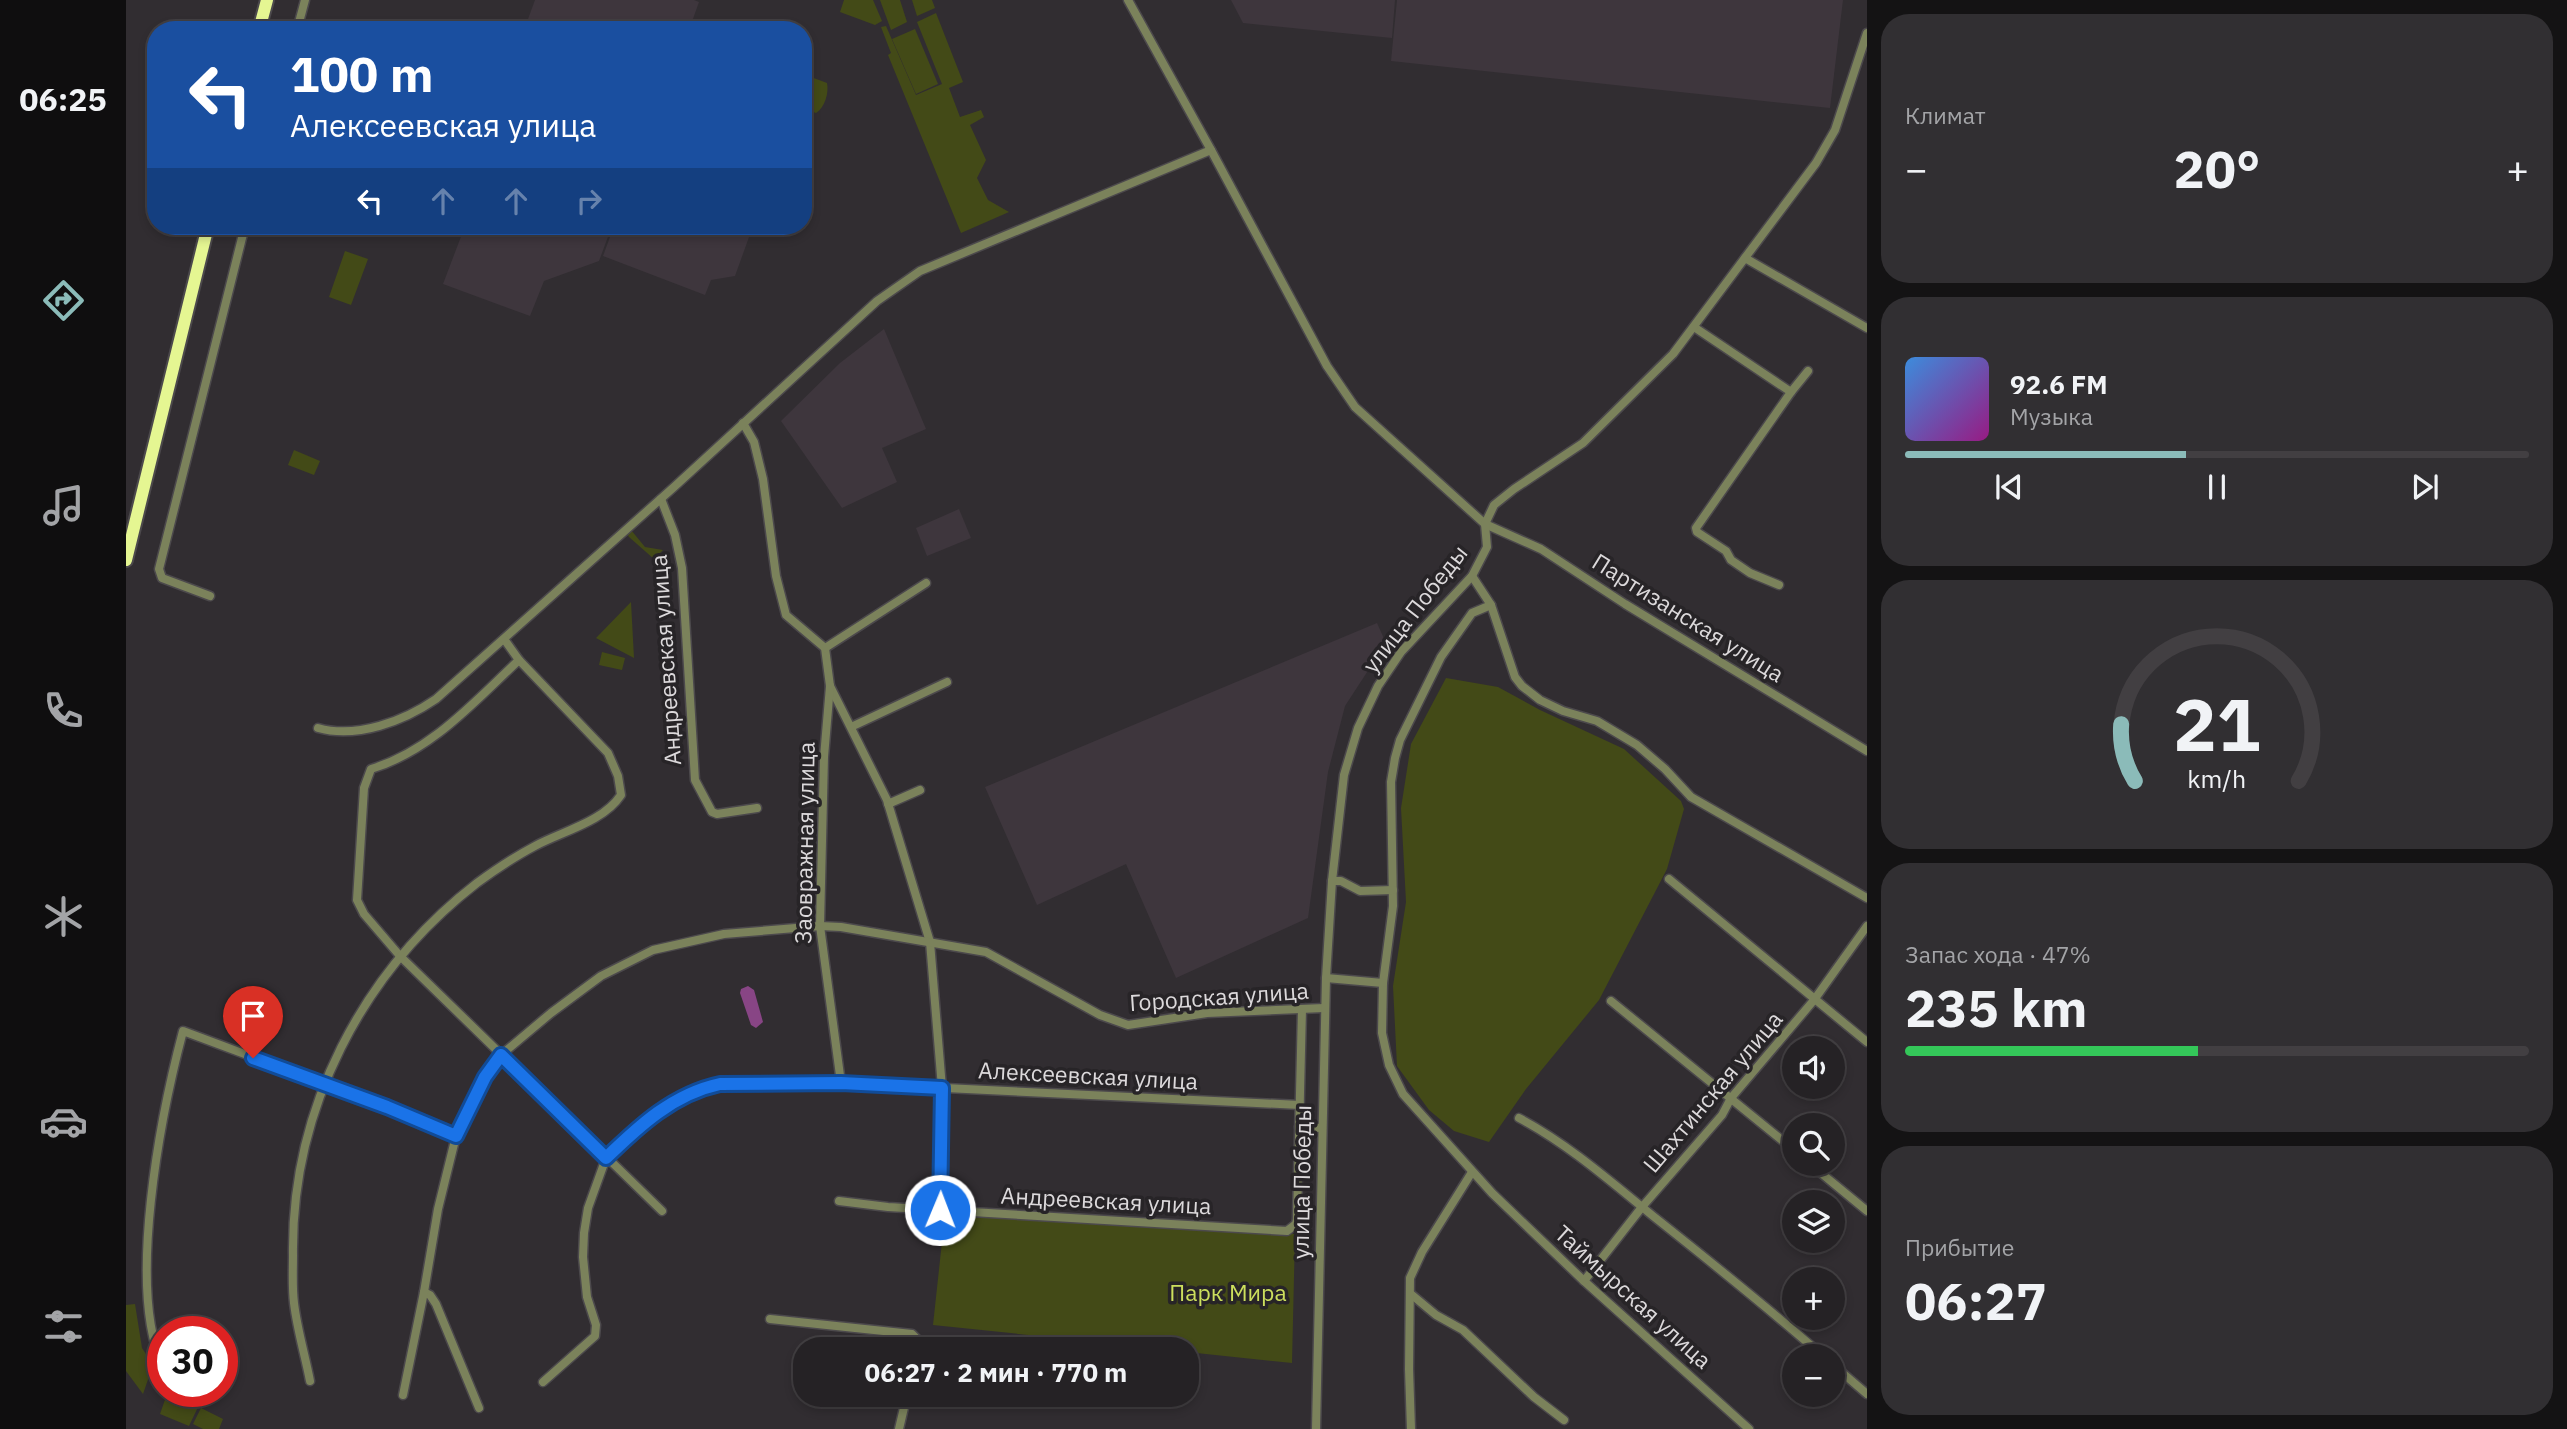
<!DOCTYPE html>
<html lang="ru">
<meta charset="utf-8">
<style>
body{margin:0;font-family:"IBM Plex Sans",sans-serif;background:#312f32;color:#f1f3f6;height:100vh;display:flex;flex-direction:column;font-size:26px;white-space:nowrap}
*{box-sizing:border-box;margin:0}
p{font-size:23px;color:#a3a4a7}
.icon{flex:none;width:38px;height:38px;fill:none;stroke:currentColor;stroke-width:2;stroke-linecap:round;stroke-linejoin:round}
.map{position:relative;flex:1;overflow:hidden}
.side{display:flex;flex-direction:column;gap:14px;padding:14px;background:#141314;width:700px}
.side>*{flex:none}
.hud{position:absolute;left:21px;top:21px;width:665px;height:214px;border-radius:28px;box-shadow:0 4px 10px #0003,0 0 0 2px #423f42;background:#1a4fa0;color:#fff;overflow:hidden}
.buttons{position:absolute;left:1656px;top:1036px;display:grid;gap:14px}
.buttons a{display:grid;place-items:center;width:63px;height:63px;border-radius:50%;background:#252225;box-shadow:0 4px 10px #0003,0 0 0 2px #423f42;font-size:35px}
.speed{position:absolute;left:21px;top:1316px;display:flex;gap:14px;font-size:35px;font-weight:700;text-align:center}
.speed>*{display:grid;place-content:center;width:91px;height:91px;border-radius:50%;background:#252225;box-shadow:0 4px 10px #0003,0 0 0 2px #423f42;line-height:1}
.speed .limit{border:10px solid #d22;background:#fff;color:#111}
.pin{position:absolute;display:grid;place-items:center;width:60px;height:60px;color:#fff;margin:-72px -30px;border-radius:50% 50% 50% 0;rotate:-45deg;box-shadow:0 0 7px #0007}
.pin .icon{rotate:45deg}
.me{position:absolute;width:77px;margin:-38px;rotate:1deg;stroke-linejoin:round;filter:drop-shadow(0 0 5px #0008)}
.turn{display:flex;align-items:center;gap:24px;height:147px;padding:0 28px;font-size:32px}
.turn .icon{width:91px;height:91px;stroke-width:2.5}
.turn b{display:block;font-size:49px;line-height:60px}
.lanes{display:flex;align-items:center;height:66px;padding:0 28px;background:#0003;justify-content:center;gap:35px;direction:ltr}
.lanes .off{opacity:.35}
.big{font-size:52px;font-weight:700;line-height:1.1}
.side .card{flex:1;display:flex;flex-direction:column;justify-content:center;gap:10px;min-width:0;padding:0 24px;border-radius:28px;background:#312f32}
.side .dial{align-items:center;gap:0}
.dial svg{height:182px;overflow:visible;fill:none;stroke:#423f42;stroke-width:7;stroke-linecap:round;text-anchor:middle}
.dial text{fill:#f1f3f6;stroke:none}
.song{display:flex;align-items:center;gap:21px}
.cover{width:84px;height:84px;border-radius:10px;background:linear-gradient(135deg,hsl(210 70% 55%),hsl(310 70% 35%))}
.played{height:7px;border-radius:4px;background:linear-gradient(90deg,#8bbbb9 45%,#423f42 45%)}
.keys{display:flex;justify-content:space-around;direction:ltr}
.heat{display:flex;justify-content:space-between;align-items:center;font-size:38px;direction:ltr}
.charge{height:10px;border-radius:5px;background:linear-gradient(90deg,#34c759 47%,#423f42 0)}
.trip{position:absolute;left:667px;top:1337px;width:406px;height:70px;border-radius:28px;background:#252225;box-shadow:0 4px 10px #0003,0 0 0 2px #423f42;font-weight:700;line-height:70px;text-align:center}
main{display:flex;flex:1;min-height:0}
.tab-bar{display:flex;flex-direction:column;width:126px;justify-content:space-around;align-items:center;background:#0f0e0f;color:#a3a4a7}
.tab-bar .icon{width:49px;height:49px}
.tab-bar .current{color:#8bbbb9}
.tab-bar b{font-size:32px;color:#f1f3f6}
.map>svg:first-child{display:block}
.built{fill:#3e363d}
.green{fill:#434a17}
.water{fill:#884585}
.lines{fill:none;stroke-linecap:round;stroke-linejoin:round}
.minor-casing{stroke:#4c494c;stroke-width:11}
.highway-casing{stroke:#4c494c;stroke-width:16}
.minor{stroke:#7b825b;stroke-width:8}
.highway{stroke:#e5f692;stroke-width:12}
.route-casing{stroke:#114b97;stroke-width:18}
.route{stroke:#1a73e8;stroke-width:12}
.labels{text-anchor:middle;stroke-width:7;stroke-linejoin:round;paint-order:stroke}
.street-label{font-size:23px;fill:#dcd9db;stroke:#272427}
.park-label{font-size:23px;fill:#ccdf5d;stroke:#272427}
</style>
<main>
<nav class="tab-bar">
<b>06:25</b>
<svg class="icon current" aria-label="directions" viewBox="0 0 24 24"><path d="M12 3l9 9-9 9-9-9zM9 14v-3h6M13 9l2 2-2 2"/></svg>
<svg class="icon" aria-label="music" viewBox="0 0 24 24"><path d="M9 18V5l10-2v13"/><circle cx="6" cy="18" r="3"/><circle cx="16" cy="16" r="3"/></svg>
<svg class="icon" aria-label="phone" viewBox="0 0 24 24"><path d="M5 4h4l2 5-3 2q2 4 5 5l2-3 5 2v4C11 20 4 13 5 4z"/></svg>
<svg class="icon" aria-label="climate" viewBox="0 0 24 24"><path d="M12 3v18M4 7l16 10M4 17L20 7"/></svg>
<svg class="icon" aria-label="car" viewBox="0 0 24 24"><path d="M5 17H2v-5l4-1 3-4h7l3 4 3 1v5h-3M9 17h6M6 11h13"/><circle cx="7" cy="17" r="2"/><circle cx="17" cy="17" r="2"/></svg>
<svg class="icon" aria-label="filters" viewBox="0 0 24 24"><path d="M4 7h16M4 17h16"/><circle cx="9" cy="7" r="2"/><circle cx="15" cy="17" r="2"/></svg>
</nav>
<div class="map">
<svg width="1741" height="1429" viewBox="0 0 1741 1429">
<rect width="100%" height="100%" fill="#312d31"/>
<!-- built -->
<g class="built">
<polygon points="409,0 568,0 573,2 563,30 398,30"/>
<polygon points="1105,0 1269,0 1266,38 1117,23"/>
<polygon points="1271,0 1717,0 1704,108 1265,61"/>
<polygon points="339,226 486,226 473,261 418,281 404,316 317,284"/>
<polygon points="488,226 627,226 609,276 585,280 579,295 477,256"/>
<polygon points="758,329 800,429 756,448 771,482 716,508 655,421 714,363"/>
<polygon points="833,509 845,538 801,556 790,528"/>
<polygon points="1251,623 1260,643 1219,706 1202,772 1182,918 1050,978 1000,864 911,905 859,787"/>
</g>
<!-- green -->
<g class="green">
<polygon points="718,0 747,0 756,21 749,25 714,12"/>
<polygon points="754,0 774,0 781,22 765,30"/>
<polygon points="786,0 806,0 809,8 791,16"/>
<polygon points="810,13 837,82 823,88 834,117 855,110 858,117 844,125 860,160 851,178 862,200 883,212 835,233 762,55 765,53 755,27 760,26 790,95 816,84 791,22"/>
<polygon points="789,29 812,84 790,94 766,39"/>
<path d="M677 74 701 83C703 93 699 107 690 113L677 108Z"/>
<polygon points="219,251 242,259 225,305 203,297"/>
<polygon points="168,450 194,461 188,475 162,465"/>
<polygon points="505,530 519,547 537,550 528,559 503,537 501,534"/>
<polygon points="505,602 508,658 470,638"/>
<polygon points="476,652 499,658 496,670 473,665"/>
<polygon points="1320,678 1372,687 1414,710 1498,749 1555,801 1558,809 1541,869 1473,1000 1400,1089 1363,1142 1328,1131 1303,1110 1271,1066 1267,986 1280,902 1275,808 1285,744"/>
<polygon points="819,1214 1169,1234 1166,1363 1061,1352 1060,1349 1037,1349 807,1325"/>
<polygon points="9,1304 16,1348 27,1365 17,1394 0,1371 0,1305"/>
<polygon points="42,1391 52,1391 73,1405 63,1426 34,1414"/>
<polygon points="75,1408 97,1419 93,1429 77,1429 67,1424"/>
</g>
<!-- water -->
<polygon class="water" points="622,986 628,990 637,1022 630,1028 625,1025 614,993 615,989"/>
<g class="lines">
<defs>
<g id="minor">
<polyline points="1002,0 1085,150 1201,366 1229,407 1359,524 1415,549 1499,604 1741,751"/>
<polyline points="171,30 179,0"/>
<polyline points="1619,258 1741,328"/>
<polyline points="1568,327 1665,392 1570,528 1571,532 1600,551 1605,560 1624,573 1653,585"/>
<polyline points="1665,392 1682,371"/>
<polyline points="617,423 628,442 637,479 650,576 660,615 699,648 704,686 761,800 804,942 816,1088 814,1210"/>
<polyline points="535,499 549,535 556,568 569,780 586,812 591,814 631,808"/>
<polyline points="1346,576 1365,605 1389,677 1396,686 1414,700 1437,711 1471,721 1511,745 1539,769 1565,797 1741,898"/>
<polyline points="84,596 36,578 33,569 119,226"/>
<polyline points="1365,605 1346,613 1315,657 1274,740 1269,758 1265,782 1267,906 1257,983 1256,1033 1263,1065 1277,1094 1366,1193 1458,1281 1623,1429"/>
<polyline points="699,648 800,583"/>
<path d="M393 660C348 702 305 751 245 769L238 788 231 900 238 914 274 956 536 1211"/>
<polyline points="704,686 698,757 694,926 715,1083"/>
<polyline points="725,727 821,682"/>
<path d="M192 728C231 739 278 721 310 699L548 487 751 301 794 271 1085 150"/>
<polyline points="762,804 794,790"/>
<polyline points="1543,879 1741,1042"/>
<polyline points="1206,881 1215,881 1234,891 1267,890"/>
<polyline points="1200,978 1257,983"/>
<polyline points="1485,1001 1668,1150"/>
<path d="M1393 1118C1442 1144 1484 1181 1527 1216 1585 1262 1642 1308 1697 1356"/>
<polyline points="1173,1127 1196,1128"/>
<polyline points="1684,1164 1741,1211"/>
<polyline points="713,1201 762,1207 1161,1231 1170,1224 1171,1219 1176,1009"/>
<polyline points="1458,1281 1516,1207 1596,1115 1605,1098 1688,1000 1741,926"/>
<polyline points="298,1292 304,1295 310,1304 353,1408"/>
<polyline points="1286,1295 1310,1315 1337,1330 1408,1397 1438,1420"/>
<polyline points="644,1319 786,1334 791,1339 792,1349"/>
<polyline points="1706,1364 1741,1394"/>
<path d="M37 1366C0 1289 35 1114 57 1031L261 1107 330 1136"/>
<path d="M184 1381C179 1355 171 1329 168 1303 166 1287 167 1271 167 1255 165 1109 236 972 351 883 369 870 390 856 409 846 437 831 477 822 495 795L492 776 482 753 393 660 378 639"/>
<polyline points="417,1382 469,1336 470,1325 461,1297 457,1257 458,1233 462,1208 480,1158 510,1128 532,1112 557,1096 576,1088 608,1083 715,1083 1174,1105"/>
<polyline points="277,1395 298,1292 312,1209 330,1136 359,1077 375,1055 425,1013 475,976 527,950 598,934 694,926 715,927 860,952 974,1015 1002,1025 1081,1013 1198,1008"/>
<polyline points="773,1429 781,1395"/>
<polyline points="1190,1429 1200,978 1206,881 1218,775 1232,728 1252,686 1275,652 1346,576 1361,547 1359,524 1368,505 1388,489 1457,443 1547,354 1690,163 1709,130 1741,33"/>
<polyline points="1285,1429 1283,1369 1284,1278 1296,1252 1346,1172"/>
</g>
<g id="highway">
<polyline points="133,30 141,0"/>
<polyline points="0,560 82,226"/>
</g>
</defs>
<!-- minor casing -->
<use href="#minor" class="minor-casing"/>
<!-- highway casing -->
<use href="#highway" class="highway-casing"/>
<!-- minor -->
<use href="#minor" class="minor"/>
<!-- highway -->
<use href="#highway" class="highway"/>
</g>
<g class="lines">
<defs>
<path id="route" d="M127 1058 261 1107 330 1136 359 1077 375 1055 480 1158C513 1126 547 1094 594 1084L715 1083 816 1088 814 1210"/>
</defs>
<!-- route casing -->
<use href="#route" class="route-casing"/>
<!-- route -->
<use href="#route" class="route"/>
</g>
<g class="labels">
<!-- street labels -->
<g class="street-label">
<text transform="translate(1289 609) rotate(-52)" y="8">улица Победы</text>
<text transform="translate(1562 618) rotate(32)" y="8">Партизанская улица</text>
<text transform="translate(540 660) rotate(-94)" y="8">Андреевская улица</text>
<text transform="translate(679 843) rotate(-89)" y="8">Заовражная улица</text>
<text transform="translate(1093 997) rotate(-4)" y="8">Городская улица</text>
<text transform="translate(962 1076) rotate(3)" y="8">Алексеевская улица</text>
<text transform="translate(1587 1092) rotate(-50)" y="8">Шахтинская улица</text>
<text transform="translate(1176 1182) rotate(-89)" y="8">улица Победы</text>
<text transform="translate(980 1201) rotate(3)" y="8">Андреевская улица</text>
<text transform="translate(1507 1297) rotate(42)" y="8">Таймырская улица</text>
</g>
<!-- park labels -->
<g class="park-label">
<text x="1102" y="1301">Парк Мира</text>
</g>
</g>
</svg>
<div class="buttons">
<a><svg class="icon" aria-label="sound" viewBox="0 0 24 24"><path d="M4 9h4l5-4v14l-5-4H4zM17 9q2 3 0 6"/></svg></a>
<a><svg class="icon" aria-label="search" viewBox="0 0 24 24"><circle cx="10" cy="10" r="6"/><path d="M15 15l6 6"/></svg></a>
<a><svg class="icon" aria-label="layers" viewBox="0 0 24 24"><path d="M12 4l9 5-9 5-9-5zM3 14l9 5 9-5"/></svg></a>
<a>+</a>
<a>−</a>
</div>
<div class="speed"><div class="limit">30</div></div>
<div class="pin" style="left:127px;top:1058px;background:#d93025"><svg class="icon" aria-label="arrive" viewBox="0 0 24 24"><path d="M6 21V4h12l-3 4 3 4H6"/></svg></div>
<svg class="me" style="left:814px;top:1210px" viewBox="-20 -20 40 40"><circle r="17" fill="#1a73e8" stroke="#fff" stroke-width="3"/><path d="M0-11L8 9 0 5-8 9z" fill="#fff"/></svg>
<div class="trip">06:27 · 2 мин · 770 m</div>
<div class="hud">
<div class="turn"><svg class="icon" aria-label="left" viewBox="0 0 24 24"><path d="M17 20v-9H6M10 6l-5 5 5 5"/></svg><div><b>100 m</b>Алексеевская улица</div></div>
<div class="lanes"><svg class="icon" aria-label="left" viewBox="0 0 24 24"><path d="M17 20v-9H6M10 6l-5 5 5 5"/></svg><svg class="icon off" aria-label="ahead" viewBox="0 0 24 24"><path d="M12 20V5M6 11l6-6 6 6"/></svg><svg class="icon off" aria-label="ahead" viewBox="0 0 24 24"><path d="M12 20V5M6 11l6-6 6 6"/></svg><svg class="icon off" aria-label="right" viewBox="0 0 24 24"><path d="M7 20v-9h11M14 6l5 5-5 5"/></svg></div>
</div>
</div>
<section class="side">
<div class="card"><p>Климат</p>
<div class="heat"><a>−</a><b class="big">20°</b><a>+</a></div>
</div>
<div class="card">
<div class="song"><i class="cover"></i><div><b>92.6 FM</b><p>Музыка</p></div></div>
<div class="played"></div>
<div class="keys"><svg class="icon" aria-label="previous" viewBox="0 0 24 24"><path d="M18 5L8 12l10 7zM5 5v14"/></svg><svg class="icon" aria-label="pause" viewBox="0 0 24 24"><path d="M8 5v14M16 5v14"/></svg><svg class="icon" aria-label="next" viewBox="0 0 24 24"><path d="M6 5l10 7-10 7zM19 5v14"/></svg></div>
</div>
<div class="card dial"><svg viewBox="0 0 100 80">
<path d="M14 69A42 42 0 1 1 86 69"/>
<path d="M14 69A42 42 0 0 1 8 44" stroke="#8bbbb9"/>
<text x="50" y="56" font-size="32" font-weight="700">21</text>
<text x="50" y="72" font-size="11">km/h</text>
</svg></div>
<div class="card"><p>Запас хода · 47%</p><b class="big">235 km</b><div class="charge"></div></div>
<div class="card"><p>Прибытие</p><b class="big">06:27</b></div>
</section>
</main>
